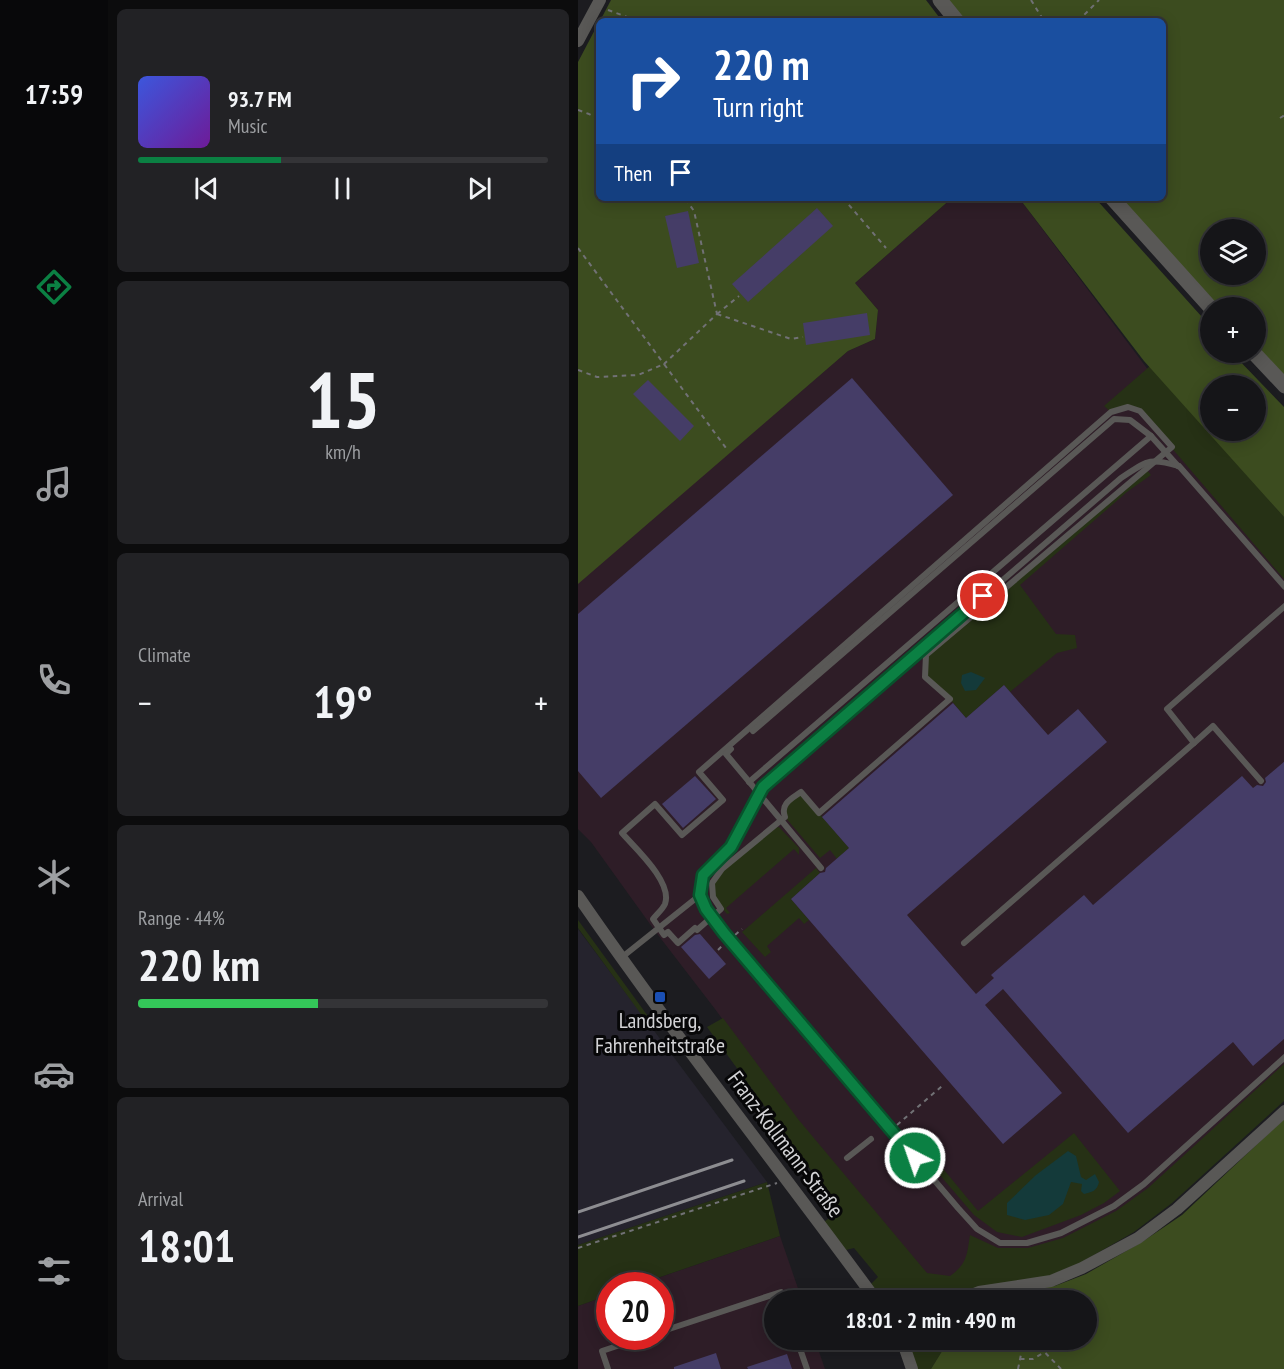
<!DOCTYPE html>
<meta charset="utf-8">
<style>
body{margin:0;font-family:"PT Sans Narrow",sans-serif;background:#222225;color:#f1f3f6;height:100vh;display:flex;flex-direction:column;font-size:22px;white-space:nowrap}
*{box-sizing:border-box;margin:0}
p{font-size:20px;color:#9d9fa2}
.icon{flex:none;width:33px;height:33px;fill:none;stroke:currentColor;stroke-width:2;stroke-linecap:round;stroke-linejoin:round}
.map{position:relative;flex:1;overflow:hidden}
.side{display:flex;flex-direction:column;gap:9px;padding:9px;background:#0c0c0d;width:470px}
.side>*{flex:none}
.top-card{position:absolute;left:18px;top:18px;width:570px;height:183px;border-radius:9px;box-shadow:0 3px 15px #0003,0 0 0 2px #343437;background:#1a4fa0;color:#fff;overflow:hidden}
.tools{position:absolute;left:622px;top:219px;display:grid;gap:12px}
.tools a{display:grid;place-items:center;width:66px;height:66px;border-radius:50%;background:#151518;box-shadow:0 3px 15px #0003,0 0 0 2px #343437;font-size:30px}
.speed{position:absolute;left:18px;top:1272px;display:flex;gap:12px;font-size:30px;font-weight:700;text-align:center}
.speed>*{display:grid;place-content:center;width:78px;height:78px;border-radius:50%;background:#151518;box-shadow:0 3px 15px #0003,0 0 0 2px #343437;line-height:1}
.speed .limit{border:9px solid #d22;background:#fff;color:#111}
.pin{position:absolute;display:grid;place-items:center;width:51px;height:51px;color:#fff;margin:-26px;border:3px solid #fff;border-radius:50%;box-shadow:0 2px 6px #0007}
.me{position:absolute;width:66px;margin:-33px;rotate:319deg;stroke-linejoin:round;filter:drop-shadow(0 0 4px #0008)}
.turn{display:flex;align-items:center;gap:21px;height:126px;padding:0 18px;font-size:27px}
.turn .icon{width:78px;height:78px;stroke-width:2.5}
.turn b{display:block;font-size:42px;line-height:51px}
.then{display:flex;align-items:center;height:57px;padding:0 18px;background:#0003;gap:12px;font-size:22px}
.big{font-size:45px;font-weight:800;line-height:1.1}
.side .tile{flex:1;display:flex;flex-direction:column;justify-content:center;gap:9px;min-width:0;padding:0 21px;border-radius:9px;background:#222225}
.side .dial{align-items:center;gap:0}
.dial b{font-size:78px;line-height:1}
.song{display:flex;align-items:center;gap:18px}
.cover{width:72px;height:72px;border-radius:9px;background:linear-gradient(135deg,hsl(230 70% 55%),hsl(280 70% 35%))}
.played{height:6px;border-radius:3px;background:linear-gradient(90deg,#0b8043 35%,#343437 35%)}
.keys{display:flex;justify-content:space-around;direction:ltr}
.heat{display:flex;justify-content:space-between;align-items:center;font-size:33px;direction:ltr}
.charge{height:9px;border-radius:4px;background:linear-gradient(90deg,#34c759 44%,#343437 0)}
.trip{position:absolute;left:186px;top:1290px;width:333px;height:60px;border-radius:30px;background:#151518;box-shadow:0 3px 15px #0003,0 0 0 2px #343437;font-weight:800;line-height:60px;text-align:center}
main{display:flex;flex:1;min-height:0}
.tab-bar{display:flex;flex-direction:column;width:108px;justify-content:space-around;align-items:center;background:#08080a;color:#9d9fa2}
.tab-bar .icon{width:42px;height:42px}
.tab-bar .current{color:#0b8043}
.tab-bar b{font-size:27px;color:#f1f3f6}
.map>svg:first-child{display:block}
.commercial{fill:#2e1d27}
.built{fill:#25232d}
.green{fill:#263115}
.forest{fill:#3c4c1f;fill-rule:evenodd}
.water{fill:#143a3a}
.building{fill:#453d67}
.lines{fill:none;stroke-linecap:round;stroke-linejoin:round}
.path{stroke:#717175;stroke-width:2;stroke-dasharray:4.5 4.5;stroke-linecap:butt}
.service{stroke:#595856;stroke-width:6}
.minor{stroke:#595856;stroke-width:12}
.tertiary{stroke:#595856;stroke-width:15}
.rail{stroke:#8d8d91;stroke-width:3}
.route-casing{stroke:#07532c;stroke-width:15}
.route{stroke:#0b8043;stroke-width:10}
.transit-dot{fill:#1a4fb4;stroke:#070708;stroke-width:2}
.labels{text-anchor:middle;stroke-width:6;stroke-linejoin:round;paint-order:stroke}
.poi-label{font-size:22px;fill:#d3d3d6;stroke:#070708}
.street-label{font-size:22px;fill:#d3d3d6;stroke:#070708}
</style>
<main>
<nav class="tab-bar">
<b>17:59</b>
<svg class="icon current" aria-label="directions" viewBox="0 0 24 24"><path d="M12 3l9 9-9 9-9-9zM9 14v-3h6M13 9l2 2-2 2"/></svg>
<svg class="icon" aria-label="music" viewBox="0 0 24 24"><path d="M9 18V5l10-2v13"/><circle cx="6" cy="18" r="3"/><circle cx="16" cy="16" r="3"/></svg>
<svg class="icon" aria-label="phone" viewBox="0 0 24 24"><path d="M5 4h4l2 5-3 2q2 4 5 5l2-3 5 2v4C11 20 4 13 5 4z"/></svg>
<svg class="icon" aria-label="climate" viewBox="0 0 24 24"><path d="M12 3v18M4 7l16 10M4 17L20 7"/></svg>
<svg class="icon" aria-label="car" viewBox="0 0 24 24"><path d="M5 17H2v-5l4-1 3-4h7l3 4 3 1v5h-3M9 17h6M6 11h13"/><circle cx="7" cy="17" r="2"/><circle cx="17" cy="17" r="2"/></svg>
<svg class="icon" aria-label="filters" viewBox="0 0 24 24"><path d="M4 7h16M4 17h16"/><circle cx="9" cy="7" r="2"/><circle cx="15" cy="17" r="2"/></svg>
</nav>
<section class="side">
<div class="tile">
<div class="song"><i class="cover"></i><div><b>93.7 FM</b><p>Music</p></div></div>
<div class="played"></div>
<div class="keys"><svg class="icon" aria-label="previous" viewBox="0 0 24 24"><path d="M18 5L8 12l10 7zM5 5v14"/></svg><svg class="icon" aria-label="pause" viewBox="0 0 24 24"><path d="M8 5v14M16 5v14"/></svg><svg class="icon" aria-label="next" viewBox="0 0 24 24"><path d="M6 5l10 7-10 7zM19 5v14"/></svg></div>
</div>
<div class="tile dial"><b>15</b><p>km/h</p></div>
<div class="tile"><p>Climate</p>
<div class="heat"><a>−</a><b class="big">19°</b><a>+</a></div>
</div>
<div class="tile"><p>Range · 44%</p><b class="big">220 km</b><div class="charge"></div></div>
<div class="tile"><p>Arrival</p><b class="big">18:01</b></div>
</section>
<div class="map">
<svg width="707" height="1369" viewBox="0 0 707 1369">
<rect width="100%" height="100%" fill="#1c1c20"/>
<!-- commercial -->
<g class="commercial">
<polygon points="374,198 441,198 571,371 706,523 706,1085 573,1203 348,1298 137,1009 77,931 13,842 0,829 0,582 270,351 297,339 300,310 277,283"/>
<polygon points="202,1236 224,1300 196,1300 196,1340 237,1340 247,1369 0,1369 0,1306 31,1295 32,1336 82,1336 82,1286 59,1285"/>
</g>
<!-- built -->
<polygon class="built" points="0,929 15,949 189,1182 0,1245"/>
<!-- green -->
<g class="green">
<polygon points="572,366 706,517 706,579 562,411 550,407 533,412 526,406"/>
<polygon points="568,469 573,475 549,492 442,585 478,634 497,635 499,648 479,653 432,692 426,685 388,718 372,699 347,677 348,655"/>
<polygon points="223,792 271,848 259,859 252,850 242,858 207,817 207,804"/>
<polygon points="201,827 221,848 221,855 216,849 148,908 152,913 149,914 135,897 134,883 145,869 195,828"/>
<polygon points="238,868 242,873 213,899 231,920 226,924 221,918 189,946 193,952 187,957 164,932"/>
<polygon points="0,920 72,1019 68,1021 0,928"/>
<path d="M145 1018 220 1119 349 1273 372 1276C389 1264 389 1255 392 1235L420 1248H450L485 1238 538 1211 570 1188 706 1064V1101L594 1203 556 1232 502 1263 471 1276 398 1289 369 1300H303L292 1285 300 1277 276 1248 268 1250 246 1222 262 1210 129 1027Z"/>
<polygon points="496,1133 542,1191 526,1203 503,1215 444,1237 419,1232 396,1215 343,1153 348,1148 400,1211"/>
<polygon points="189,1182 202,1236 59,1285 32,1286 31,1295 0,1306 0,1245"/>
<polygon points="330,1340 371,1340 353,1369 339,1369"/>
</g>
<!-- forest -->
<g class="forest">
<polygon points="33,0 348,0 364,21 22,21"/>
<path d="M369 0H706V377L678 346V308L642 307 539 198H585V21H385ZM633 230H678V274H633Z"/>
<polygon points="21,22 21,198 374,198 277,283 300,310 297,339 270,351 0,584 0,62"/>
<path d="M441 198H517L633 327V352L654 353 706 407V517L566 361ZM633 386H678V430H633Z"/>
<polygon points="706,1119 706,1369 353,1369 371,1340 508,1340 508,1300 411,1300 417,1294 477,1286 508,1274 564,1242 604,1215"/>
</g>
<!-- water -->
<g class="water">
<polygon points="393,672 407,678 398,690 387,691 383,683 384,675"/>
<path d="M490 1151 498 1156 503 1177 508 1180 517 1174 521 1182C519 1191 514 1192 506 1194L503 1191 504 1184 493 1182 485 1204 471 1215 447 1220 429 1215V1203L458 1175Z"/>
</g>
<!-- building -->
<g class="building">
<polygon points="239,208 255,226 170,302 154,284"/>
<polygon points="110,211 121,263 99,268 87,216"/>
<polygon points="289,313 292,335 228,345 225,323"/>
<polygon points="274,378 375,495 23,798 0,771 0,614"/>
<polygon points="70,380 116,426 102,441 55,394"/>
<polygon points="426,685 470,735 500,709 529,742 329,915 398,994 416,978 413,975 506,895 515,905 664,776 675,788 679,785 685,786 688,782 687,778 707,761 707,1038 675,1066 655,1042 550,1133 425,989 407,1005 484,1093 425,1144 213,899 242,873 247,872 248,868 271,848 244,817 375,703 388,718"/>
<polygon points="117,776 138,799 105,828 84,804"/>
<polygon points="122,934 148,964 131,979 103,947 117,935"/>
<polygon points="138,1353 143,1369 96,1369 96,1367"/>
<polygon points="209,1354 214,1369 170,1369 169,1367"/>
</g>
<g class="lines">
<!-- path -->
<g class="path">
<polyline points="453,0 466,21"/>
<polyline points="30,10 60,21"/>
<polyline points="500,21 521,0"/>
<polyline points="0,110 11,114 21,120"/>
<polyline points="702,118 707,115"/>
<polyline points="265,198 308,248"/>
<polyline points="0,248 86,364 139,314 116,211 109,201 103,198"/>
<polyline points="139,314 213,339 225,337"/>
<polyline points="139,314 161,296"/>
<polyline points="0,370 19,377 60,375 86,364 148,448"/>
<polyline points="157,935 164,929"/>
<polyline points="140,950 146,944"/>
<polyline points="319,1125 364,1086"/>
<polyline points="0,1248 199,1183"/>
<polyline points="455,1340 483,1369"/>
<polyline points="442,1359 455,1359 467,1352"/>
<polyline points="440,1369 446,1340"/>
</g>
<!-- service -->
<g class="service">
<path d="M550 407 562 411 594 447 348 655 347 677 372 699 241 813 223 792C213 799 202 804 207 817L144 869 134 883 135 897 143 909 119 930 117 928 100 943 90 932 86 935 75 919C78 915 85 909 87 904 95 882 57 848 44 833L77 804 104 835 145 800 121 772 533 412Z"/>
<path d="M707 587 601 466C570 457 569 461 543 478L185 787 153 847 125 875 122 895 128 909 146 933 380 1208 399 1229 422 1243H449L483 1233 536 1206 566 1184 707 1057"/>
<polyline points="175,731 536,419 552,420 573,436 600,466"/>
<polyline points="616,743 635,726 683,781"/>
<polyline points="153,749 148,754 243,868"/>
<polyline points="171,782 573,436"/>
<polyline points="386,943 616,743 589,709 707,606"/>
<polyline points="43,958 122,895"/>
<polyline points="269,1158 293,1139"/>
<polyline points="82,1332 203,1292 206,1300"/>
<polyline points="219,1340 229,1369"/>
<polyline points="30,1369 24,1351 69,1336"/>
</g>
<!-- minor -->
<g class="minor">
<polyline points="0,41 22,0"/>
<path d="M0 896C95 1034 199 1165 298 1300"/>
<polyline points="381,1300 401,1292 473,1281 504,1268 560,1238 599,1209 707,1111"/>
<polyline points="324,1340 334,1369"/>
</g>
<!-- tertiary -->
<g class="tertiary">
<polyline points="362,0 379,21"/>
<polyline points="534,198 633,308"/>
<polyline points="675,352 707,386"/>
</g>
<!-- rail -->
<g class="rail">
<polyline points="0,1212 154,1160"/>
<polyline points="0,1237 166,1181"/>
</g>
</g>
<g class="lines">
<defs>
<polyline id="route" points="337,1158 146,933 128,909 122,895 125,875 153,847 185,787 405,596"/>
</defs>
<!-- route casing -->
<use href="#route" class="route-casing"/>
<!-- route -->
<use href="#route" class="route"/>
</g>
<!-- markers -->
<rect class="transit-dot" x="76" y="991" width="12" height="12" rx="3"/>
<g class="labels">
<!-- poi labels -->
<g class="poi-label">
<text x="82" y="1028">Landsberg,<tspan x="82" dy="25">Fahrenheitstraße</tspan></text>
</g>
<!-- street labels -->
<g class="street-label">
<text transform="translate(208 1144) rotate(53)" y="8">Franz-Kollmann-Straße</text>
</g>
</g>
</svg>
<div class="tools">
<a><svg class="icon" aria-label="layers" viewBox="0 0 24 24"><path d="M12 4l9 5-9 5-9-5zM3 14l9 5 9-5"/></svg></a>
<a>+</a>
<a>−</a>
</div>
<div class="speed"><div class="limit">20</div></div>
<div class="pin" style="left:405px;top:596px;background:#d93025"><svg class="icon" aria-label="arrive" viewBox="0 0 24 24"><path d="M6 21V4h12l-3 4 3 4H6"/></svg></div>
<svg class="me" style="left:337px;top:1158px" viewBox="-20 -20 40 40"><circle r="17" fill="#0b8043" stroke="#fff" stroke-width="3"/><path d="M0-11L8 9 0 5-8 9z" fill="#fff"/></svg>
<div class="trip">18:01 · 2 min · 490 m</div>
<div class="top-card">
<div class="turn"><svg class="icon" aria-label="right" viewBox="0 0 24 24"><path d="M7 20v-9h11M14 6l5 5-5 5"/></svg><div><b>220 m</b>Turn right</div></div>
<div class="then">Then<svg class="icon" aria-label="arrive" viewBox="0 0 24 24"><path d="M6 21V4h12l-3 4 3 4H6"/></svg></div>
</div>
</div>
</main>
